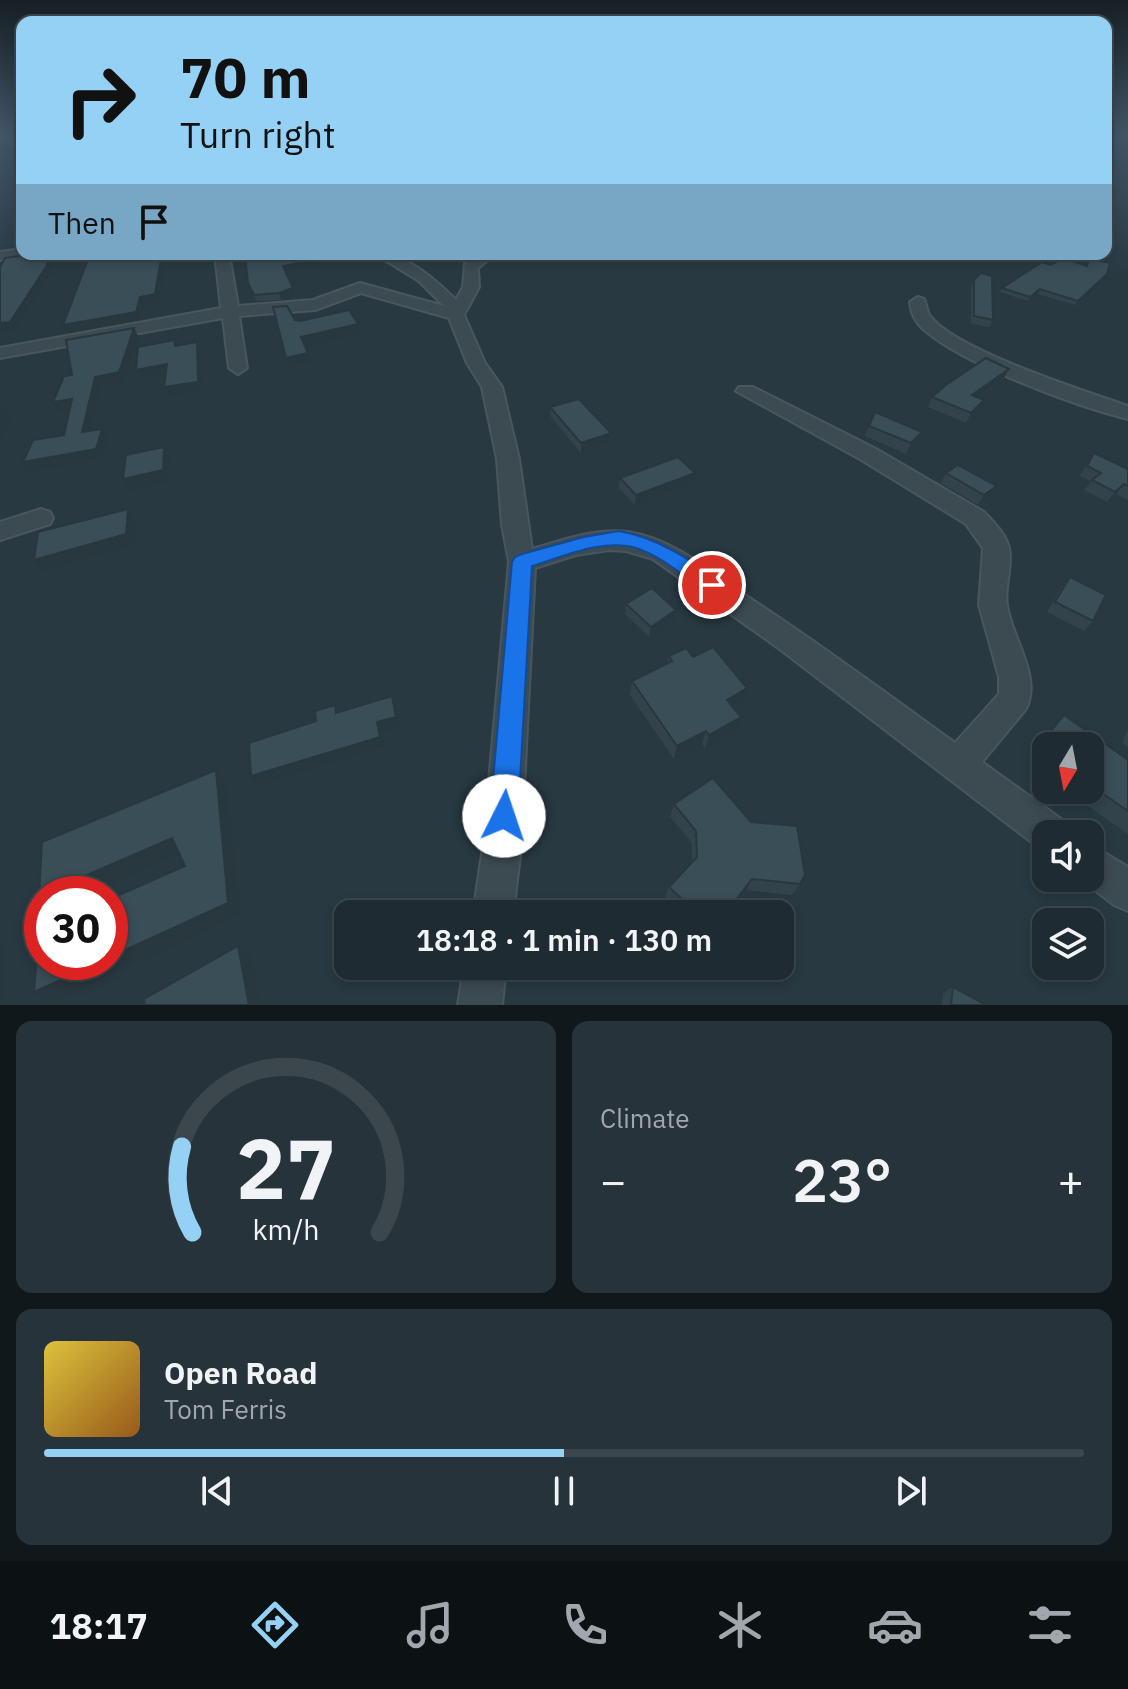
<!DOCTYPE html>
<meta charset="utf-8">
<style>
body{margin:0;font-family:"IBM Plex Sans",sans-serif;background:#26333a;color:#f1f3f6;height:100vh;display:flex;flex-direction:column;font-size:30px;white-space:nowrap}
*{box-sizing:border-box;margin:0}
p{font-size:26px;color:#a1a7ac}
.icon{flex:none;width:44px;height:44px;fill:none;stroke:currentColor;stroke-width:2;stroke-linecap:round;stroke-linejoin:round}
.map{position:relative;height:1005px;overflow:hidden}
.side{display:flex;flex-direction:column;gap:16px;padding:16px;background:#10181c;flex:1}
.side>*{flex:none}
.guide{position:absolute;left:16px;top:16px;width:1096px;height:244px;border-radius:16px;box-shadow:0 4px 12px #0003,0 0 0 2px #3c474d;background:#95d1f5;color:#111;overflow:hidden}
.needle{width:52px;rotate:190deg}
.controls{position:absolute;left:1032px;top:732px;display:grid;gap:16px}
.controls a{display:grid;place-items:center;width:72px;height:72px;border-radius:16px;background:#1e2b32;box-shadow:0 4px 12px #0003,0 0 0 2px #3c474d;font-size:40px}
.speed{position:absolute;left:24px;top:876px;display:flex;gap:16px;font-size:40px;font-weight:700;text-align:center}
.speed>*{display:grid;place-content:center;width:104px;height:104px;border-radius:50%;background:#1e2b32;box-shadow:0 4px 12px #0003,0 0 0 2px #3c474d;line-height:1}
.speed .limit{border:12px solid #d22;background:#fff;color:#111}
.pin{position:absolute;display:grid;place-items:center;width:68px;height:68px;color:#fff;margin:-34px;border:4px solid #fff;border-radius:50%;box-shadow:0 2px 8px #0007}
.me{position:absolute;width:88px;margin:-44px;rotate:4deg;stroke-linejoin:round;filter:drop-shadow(0 0 6px #0008)}
.turn{display:flex;align-items:center;gap:28px;height:168px;padding:0 32px;font-size:36px}
.turn .icon{width:104px;height:104px;stroke-width:2.5}
.turn b{display:block;font-size:56px;line-height:68px}
.then{display:flex;align-items:center;height:76px;padding:0 32px;background:#0003;gap:16px;font-size:30px}
.big{font-size:60px;font-weight:600;line-height:1.1}
.side .widget{flex:1;display:flex;flex-direction:column;justify-content:center;gap:12px;min-width:0;padding:0 28px;border-radius:16px;background:#26333a}
.side .dial{align-items:center;gap:0}
.dial svg{height:208px;overflow:visible;fill:none;stroke:#3c474d;stroke-width:7;stroke-linecap:round;text-anchor:middle}
.dial text{fill:#f1f3f6;stroke:none}
.song{display:flex;align-items:center;gap:24px}
.cover{width:96px;height:96px;border-radius:12px;background:linear-gradient(135deg,hsl(50 70% 55%),hsl(30 70% 35%))}
.played{height:8px;border-radius:4px;background:linear-gradient(90deg,#95d1f5 50%,#3c474d 50%)}
.keys{display:flex;justify-content:space-around;direction:ltr}
.heat{display:flex;justify-content:space-between;align-items:center;font-size:44px;direction:ltr}
.side .tiles{flex:1;display:grid;gap:16px;grid-template-columns:1fr 1fr}
.widget:last-child{grid-column:span 2}
.trip{position:absolute;left:334px;top:900px;width:460px;height:80px;border-radius:16px;background:#1e2b32;box-shadow:0 4px 12px #0003,0 0 0 2px #3c474d;font-weight:600;line-height:80px;text-align:center}
.tab-bar{display:flex;height:128px;justify-content:space-around;align-items:center;background:#0c1114;color:#a1a7ac}
.tab-bar .icon{width:56px;height:56px}
.tab-bar .on{color:#95d1f5}
.tab-bar b{font-size:36px;color:#f1f3f6}
.map>svg:first-child{display:block}
.lines{fill:none;stroke-linecap:round;stroke-linejoin:round}
.street-casing{stroke:#49565e;stroke-width:4}
.street{fill:#3c4a52;fill-rule:evenodd}
.wall{fill:#32434c}
.shaded-wall{fill:#29373e}
.building{fill:#3a4e58;stroke:#29373e;stroke-width:2}
.route{fill:#1a73e8;stroke:#114b97;stroke-width:2}
</style>
<div class="map">
<svg width="1128" height="1005" viewBox="0 0 1128 1005">
<rect width="100%" height="100%" fill="#283942"/>
<g class="lines">
<defs>
<g id="street">
<polygon points="0,136 22,136 22,141 0,140"/>
<polygon points="22,249 22,254 28,254 27,256 0,260 0,252"/>
<path d="M215 254H229L238 306 313 300 360 283 444 306 419 281 375 254C408 254 433 278 456 300L463 287 465 263 478 254H495L478 268 479 287 464 315 485 363 502 387 519 459 532 549C563 540 595 528 628 532 673 539 709 570 745 595 817 642 886 693 955 743L999 694V677L979 605 983 548 966 524 860 459 736 391 739 387H753L876 449 984 512C993 522 1006 534 1009 548 1013 566 1004 587 1007 605 1012 639 1042 676 1026 709L982 762 1064 821 1069 834H1046V850L1038 847 777 647 653 559 626 551 609 550 576 555 535 568 521 847 513 914H473L483 847 509 562 502 525 497 459 482 387 467 363 449 318 361 293 315 310 239 316 247 368 238 374 229 368 223 318 0 358V348L221 308Z"/>
<path d="M918 297 924 299C927 304 926 311 930 316 955 350 1084 391 1128 406V419C1077 407 967 365 928 333 917 325 911 315 910 302Z"/>
<polygon points="41,509 50,512 53,518 50,524 0,540 0,522"/>
<polygon points="1090,844 1128,867 1128,911 1114,905 1079,878 1090,878"/>
<polygon points="464,966 506,966 502,1005 458,1005"/>
</g>
</defs>
<!-- street casing -->
<use href="#street" class="street-casing"/>
<!-- street -->
<use href="#street" class="street"/>
</g>
<!-- wall -->
<g class="wall">
<polygon points="245,254 325,254 318,255 322,265 286,272 295,294 281,300 257,301 248,283"/>
<polygon points="1089,259 1105,278 1075,305 1038,294 1028,301 1000,292 1002,288 1051,265 1086,265"/>
<polygon points="974,280 993,320 990,327 971,324 971,287"/>
<polygon points="1004,378 978,398 979,410 966,423 928,407 932,397"/>
<polygon points="550,407 611,433 611,443 581,453 551,417"/>
<polygon points="875,412 917,442 906,454 865,436"/>
<polygon points="1094,453 1128,469 1128,500 1116,494 1107,502 1084,490 1091,482 1080,476 1087,463"/>
<polygon points="695,473 693,483 635,505 619,488 620,478"/>
<polygon points="946,473 997,486 991,496 978,505 941,483"/>
<polygon points="1070,577 1093,621 1084,631 1047,612 1062,587"/>
<polygon points="626,604 676,610 675,621 649,637 625,614"/>
<polygon points="669,656 693,657 743,702 733,708 736,731 705,748 702,744 674,759 630,695 632,681 667,664"/>
<polygon points="1064,715 1128,760 1128,834 1071,794 1074,790 1090,790 1090,746 1046,746 1046,768 1029,755 1052,728"/>
<polygon points="1128,729 1128,747 1122,743"/>
<polygon points="674,804 800,884 792,895 746,890 727,914 682,914 665,898 669,887 692,862 692,843 670,817"/>
<polygon points="953,987 986,1005 942,1005 943,993"/>
</g>
<!-- shaded-wall -->
<g class="shaded-wall">
<polygon points="22,145 22,150 11,152 8,147"/>
<polygon points="51,254 53,254 56,258 50,274 14,330 0,332 0,323"/>
<polygon points="162,254 166,254 158,302 144,305 140,320 68,333 63,325 140,297"/>
<polygon points="320,259 322,265 285,272 283,266"/>
<polygon points="1107,274 1105,278 1075,305 1078,301"/>
<polygon points="293,288 295,294 281,300 279,293"/>
<polygon points="1040,289 1038,294 1028,301 1030,297"/>
<polygon points="358,324 360,333 304,346 301,337"/>
<polygon points="134,328 138,336 124,381 100,386 87,441 82,432 95,377"/>
<polygon points="197,342 200,350 201,390 168,396 164,387"/>
<polygon points="308,353 311,362 290,367 286,358"/>
<polygon points="167,364 171,372 140,378 136,370"/>
<polygon points="1009,369 1004,378 967,405 972,395"/>
<polygon points="72,399 78,408 59,411 53,402"/>
<polygon points="984,400 979,410 966,423 971,413"/>
<polygon points="3,408 10,418 0,439 0,414"/>
<polygon points="102,429 107,438 101,459 30,471 23,462"/>
<polygon points="922,432 917,442 906,454 911,443"/>
<polygon points="611,433 611,443 581,453 581,443"/>
<polygon points="164,447 169,457 168,481 129,490 123,479"/>
<polygon points="695,473 693,483 635,505 636,495"/>
<polygon points="1124,484 1116,494 1107,502 1115,492"/>
<polygon points="997,486 991,496 978,505 984,495"/>
<polygon points="128,509 134,519 133,545 42,570 34,560"/>
<polygon points="676,610 675,621 649,637 651,627"/>
<polygon points="747,688 743,702 722,713 727,700"/>
<polygon points="392,696 399,726 381,732 384,746 258,785 251,776 377,722"/>
<polygon points="741,717 736,731 705,748 709,735"/>
<polygon points="706,731 702,744 674,759 677,746"/>
<polygon points="216,770 226,784 240,914 54,1001 34,992 100,962 110,962 110,957 228,903"/>
<polygon points="172,838 185,850 85,894 42,894"/>
<polygon points="752,879 746,890 727,914 725,914"/>
<polygon points="0,940 3,942 4,1005 0,1005"/>
<polygon points="238,946 250,956 260,1005 249,1005"/>
</g>
<!-- building -->
<g class="building">
<polygon points="22,137 22,145 8,147 9,139"/>
<polygon points="34,254 51,254 46,267 10,322 0,323 0,267 5,258"/>
<polygon points="88,254 162,254 155,294 140,297 136,312 63,325 87,262"/>
<polygon points="245,254 318,254 320,259 283,266 293,288 279,293 254,295 248,283"/>
<polygon points="1063,258 1087,266 1089,259 1110,263 1107,274 1078,301 1040,289 1030,297 1002,288 1042,262 1051,265"/>
<polygon points="981,273 992,276 993,320 974,316 974,280"/>
<polygon points="287,306 295,320 300,321 349,310 358,324 301,337 308,353 286,358 273,307"/>
<polygon points="134,328 119,372 95,377 82,432 102,429 96,449 23,462 33,440 64,435 72,399 53,402 64,376 72,375 66,340"/>
<polygon points="174,340 175,346 197,342 198,382 164,387 167,364 136,370 138,347"/>
<polygon points="986,358 1009,369 972,395 984,400 971,413 932,397 946,385"/>
<polygon points="579,399 611,433 581,443 550,407"/>
<polygon points="875,412 922,432 911,443 869,426"/>
<polygon points="164,447 163,470 123,479 126,455"/>
<polygon points="1094,453 1128,469 1128,486 1124,484 1115,492 1092,480 1101,473 1087,466"/>
<polygon points="678,457 695,473 636,495 620,478"/>
<polygon points="958,465 997,486 984,495 946,473"/>
<polygon points="128,509 126,534 34,560 38,532"/>
<polygon points="1070,577 1106,595 1093,621 1055,602"/>
<polygon points="652,588 676,610 651,627 626,604"/>
<polygon points="713,647 747,688 727,700 741,717 709,735 706,731 677,746 632,681 672,661 669,656 686,648 693,657"/>
<polygon points="392,696 396,717 377,722 380,737 251,776 249,743 316,721 315,711 335,705 336,713"/>
<polygon points="1064,715 1128,760 1128,811 1090,785 1090,746 1046,746 1041,743"/>
<polygon points="216,770 228,903 110,957 110,899 185,866 172,838 39,896 42,842"/>
<polygon points="713,778 751,822 797,826 805,875 800,884 752,879 725,914 698,914 669,887 697,857 696,831 674,804"/>
<polygon points="42,928 42,962 100,962 34,992 39,930"/>
<polygon points="238,946 249,1005 145,1005 144,999"/>
<polygon points="953,987 986,1005 951,1005"/>
</g>
<!-- sky -->
<linearGradient id="sky" x2="0" y2="1"><stop stop-color="#161f24"/><stop offset="0.49" stop-color="#425465"/><stop offset="1" stop-color="#425465" stop-opacity="0"/></linearGradient>
<rect width="1128" height="276" fill="url(#sky)"/>
<!-- route -->
<path class="route" d="M619 531C658 538 687 558 719 580L722 585 719 591H705C683 576 661 556 636 548 604 538 562 557 532 566L518 816 514 825 504 829 495 825 490 816 512 562 515 557 522 554 584 537Z"/>
</svg>
<div class="controls">
<a><svg class="needle" viewBox="-14 -14 28 28"><path d="M0-13l5 13h-10z" fill="#e53935"/><path d="M0 13l5-13h-10z" fill="#a1a7ac"/></svg></a>
<a><svg class="icon" aria-label="sound" viewBox="0 0 24 24"><path d="M4 9h4l5-4v14l-5-4H4zM17 9q2 3 0 6"/></svg></a>
<a><svg class="icon" aria-label="layers" viewBox="0 0 24 24"><path d="M12 4l9 5-9 5-9-5zM3 14l9 5 9-5"/></svg></a>
</div>
<div class="speed"><div class="limit">30</div></div>
<div class="pin" style="left:712px;top:585px;background:#d93025"><svg class="icon" aria-label="arrive" viewBox="0 0 24 24"><path d="M6 21V4h12l-3 4 3 4H6"/></svg></div>
<svg class="me" style="left:504px;top:816px" viewBox="-20 -20 40 40"><circle r="19" fill="#fff"/><path d="M0-13L10 11 0 6-10 11z" fill="#1a73e8"/></svg>
<div class="trip">18:18 · 1 min · 130 m</div>
<div class="guide">
<div class="turn"><svg class="icon" aria-label="right" viewBox="0 0 24 24"><path d="M7 20v-9h11M14 6l5 5-5 5"/></svg><div><b>70 m</b>Turn right</div></div>
<div class="then">Then<svg class="icon" aria-label="arrive" viewBox="0 0 24 24"><path d="M6 21V4h12l-3 4 3 4H6"/></svg></div>
</div>
</div>
<section class="side">
<div class="tiles">
<div class="widget dial"><svg viewBox="0 0 100 80">
<path d="M14 69A42 42 0 1 1 86 69"/>
<path d="M14 69A42 42 0 0 1 10 36" stroke="#95d1f5"/>
<text x="50" y="56" font-size="32" font-weight="700">27</text>
<text x="50" y="72" font-size="11">km/h</text>
</svg></div>
<div class="widget"><p>Climate</p>
<div class="heat"><a>−</a><b class="big">23°</b><a>+</a></div>
</div>
<div class="widget">
<div class="song"><i class="cover"></i><div><b>Open Road</b><p>Tom Ferris</p></div></div>
<div class="played"></div>
<div class="keys"><svg class="icon" aria-label="previous" viewBox="0 0 24 24"><path d="M18 5L8 12l10 7zM5 5v14"/></svg><svg class="icon" aria-label="pause" viewBox="0 0 24 24"><path d="M8 5v14M16 5v14"/></svg><svg class="icon" aria-label="next" viewBox="0 0 24 24"><path d="M6 5l10 7-10 7zM19 5v14"/></svg></div>
</div>
</div>
</section>
<nav class="tab-bar">
<b>18:17</b>
<svg class="icon on" aria-label="directions" viewBox="0 0 24 24"><path d="M12 3l9 9-9 9-9-9zM9 14v-3h6M13 9l2 2-2 2"/></svg>
<svg class="icon" aria-label="music" viewBox="0 0 24 24"><path d="M9 18V5l10-2v13"/><circle cx="6" cy="18" r="3"/><circle cx="16" cy="16" r="3"/></svg>
<svg class="icon" aria-label="phone" viewBox="0 0 24 24"><path d="M5 4h4l2 5-3 2q2 4 5 5l2-3 5 2v4C11 20 4 13 5 4z"/></svg>
<svg class="icon" aria-label="climate" viewBox="0 0 24 24"><path d="M12 3v18M4 7l16 10M4 17L20 7"/></svg>
<svg class="icon" aria-label="car" viewBox="0 0 24 24"><path d="M5 17H2v-5l4-1 3-4h7l3 4 3 1v5h-3M9 17h6M6 11h13"/><circle cx="7" cy="17" r="2"/><circle cx="17" cy="17" r="2"/></svg>
<svg class="icon" aria-label="filters" viewBox="0 0 24 24"><path d="M4 7h16M4 17h16"/><circle cx="9" cy="7" r="2"/><circle cx="15" cy="17" r="2"/></svg>
</nav>
